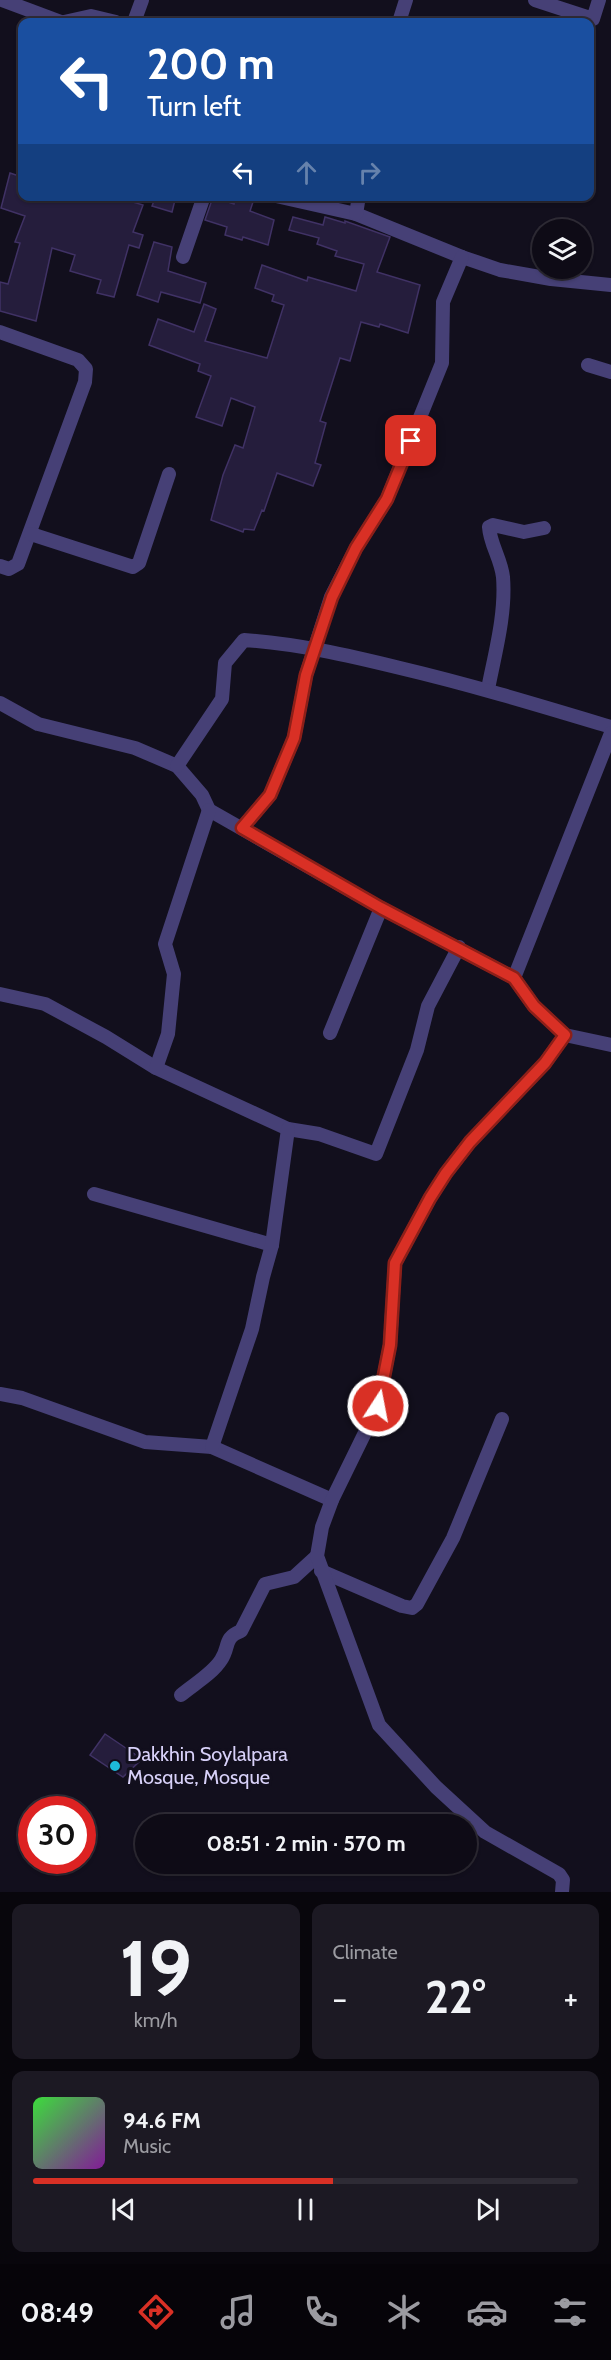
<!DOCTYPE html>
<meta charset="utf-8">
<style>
body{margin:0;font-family:Cabin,sans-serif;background:#1c1923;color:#f1f3f6;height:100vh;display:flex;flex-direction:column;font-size:22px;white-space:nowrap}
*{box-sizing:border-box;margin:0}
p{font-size:20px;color:#9b9ba1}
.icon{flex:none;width:33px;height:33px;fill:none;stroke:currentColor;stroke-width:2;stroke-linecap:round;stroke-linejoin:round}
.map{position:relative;height:1892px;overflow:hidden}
.details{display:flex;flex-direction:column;gap:12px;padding:12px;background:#08060c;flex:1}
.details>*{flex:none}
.guide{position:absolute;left:18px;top:18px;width:576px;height:183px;border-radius:12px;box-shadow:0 2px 4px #0004,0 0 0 2px #2e2b35;background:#1a4fa0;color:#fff;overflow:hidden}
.fabs{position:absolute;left:532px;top:219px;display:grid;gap:12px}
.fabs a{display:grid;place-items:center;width:60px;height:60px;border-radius:50%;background:#0e0b16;box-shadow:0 2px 4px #0004,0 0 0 2px #2e2b35;font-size:30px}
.speed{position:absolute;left:18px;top:1796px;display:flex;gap:12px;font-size:30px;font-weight:700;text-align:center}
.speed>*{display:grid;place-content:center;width:78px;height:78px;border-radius:50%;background:#0e0b16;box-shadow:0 2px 4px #0004,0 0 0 2px #2e2b35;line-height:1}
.speed .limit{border:9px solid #d22;background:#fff;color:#111}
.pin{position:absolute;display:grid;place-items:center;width:51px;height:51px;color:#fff;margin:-26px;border-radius:12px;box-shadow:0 3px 9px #0006}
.me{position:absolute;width:66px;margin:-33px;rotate:11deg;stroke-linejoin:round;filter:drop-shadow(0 0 4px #0008)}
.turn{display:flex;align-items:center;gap:21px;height:126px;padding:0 30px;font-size:27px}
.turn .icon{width:78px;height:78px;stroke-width:2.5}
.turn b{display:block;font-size:42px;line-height:51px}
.lanes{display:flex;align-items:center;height:57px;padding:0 30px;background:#0003;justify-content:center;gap:30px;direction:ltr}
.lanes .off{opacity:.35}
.big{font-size:45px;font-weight:700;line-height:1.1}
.details .tile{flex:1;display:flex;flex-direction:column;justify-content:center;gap:9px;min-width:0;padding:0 21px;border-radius:12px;background:#1c1923}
.details .dial{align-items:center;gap:0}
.dial b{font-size:78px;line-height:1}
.song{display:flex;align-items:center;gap:18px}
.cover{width:72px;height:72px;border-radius:9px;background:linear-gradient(135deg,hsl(120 70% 55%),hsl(290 70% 35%))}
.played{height:6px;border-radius:3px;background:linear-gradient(90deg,#d93025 55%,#2e2b35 55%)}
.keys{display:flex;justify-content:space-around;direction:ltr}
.heat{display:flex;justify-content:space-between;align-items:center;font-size:33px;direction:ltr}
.details .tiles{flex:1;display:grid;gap:12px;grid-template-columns:1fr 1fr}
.tile:last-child{grid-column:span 2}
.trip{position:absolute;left:135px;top:1814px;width:342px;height:60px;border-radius:30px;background:#0e0b16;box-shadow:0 2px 4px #0004,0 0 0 2px #2e2b35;font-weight:700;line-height:60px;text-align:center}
.dock{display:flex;height:96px;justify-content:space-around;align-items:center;background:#060409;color:#9b9ba1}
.dock .icon{width:42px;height:42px}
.dock .current{color:#d93025}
.dock b{font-size:27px;color:#f1f3f6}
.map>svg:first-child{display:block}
.building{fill:#251d3c;stroke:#403265;stroke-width:1.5}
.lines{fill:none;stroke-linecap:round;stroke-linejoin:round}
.street{stroke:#464076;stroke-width:14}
.route-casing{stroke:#8d1f18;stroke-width:15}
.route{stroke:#d93025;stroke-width:10}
.poi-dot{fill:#1db9d9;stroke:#120f1d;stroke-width:2}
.labels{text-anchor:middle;stroke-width:6;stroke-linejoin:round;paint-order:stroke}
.poi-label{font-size:20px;fill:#d8d1f9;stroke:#120f1d;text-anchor:start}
</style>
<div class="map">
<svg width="611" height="1892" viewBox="0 0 611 1892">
<rect width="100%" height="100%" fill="#120f1d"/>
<!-- building -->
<g class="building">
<polygon points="10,173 22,177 22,196 113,196 143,205 133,232 143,235 139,248 129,245 114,297 97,293 101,280 70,271 75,255 52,248 36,321 0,311 0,282 8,284 20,243 15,242 25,216 1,208"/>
<polygon points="156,196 176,196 172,212 152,206"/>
<polygon points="236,196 255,196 250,211 274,220 268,245 243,237 242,240 225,235 227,227 205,220 213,197 234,204"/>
<polygon points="293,217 323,225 325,217 345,223 345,221 390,237 377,272 420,285 408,333 380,324 379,327 361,322 350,361 340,358 320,421 326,423 315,463 321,465 313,486 277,473 264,511 262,510 254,530 244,529 243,532 211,520 223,475 235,445 243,448 255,407 231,398 222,426 196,417 211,376 198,371 200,364 149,345 158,319 194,332 204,304 216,309 205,341 267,358 284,305 272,301 274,295 255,288 262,265 307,281 308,277 356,291 364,264 335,256 337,251 317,244 319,238 289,230"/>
<polygon points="154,242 172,247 168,271 206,283 200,303 161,292 158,302 137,295"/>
<polygon points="105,1734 142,1759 123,1777 90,1755"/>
</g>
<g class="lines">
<!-- street -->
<g class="street">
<polyline points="2,0 61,22"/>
<polyline points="535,0 593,19 599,0"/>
<polyline points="64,22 91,16 116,22"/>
<polyline points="134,22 142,0"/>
<polyline points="399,22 406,0"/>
<polyline points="276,196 356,214 462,257 500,270 551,279 611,285"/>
<polyline points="356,214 359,196"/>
<polyline points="183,257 204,196"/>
<polyline points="0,332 78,360 86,369 85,382 18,564 9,569 0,566"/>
<polyline points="588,365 611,372"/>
<polyline points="31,534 133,567 139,563 169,474"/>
<path d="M488 689C495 653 506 614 503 577 501 559 490 544 489 527L493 525 524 532 544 528"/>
<polyline points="0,703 38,724 135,748 177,766 202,795 209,810 381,908 514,978 534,1006 565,1035 611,1045"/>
<path d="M177 766 222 699 225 663 244 640C299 644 347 655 400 668 472 685 541 706 611 727"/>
<polyline points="242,828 270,795 294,738 306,675 331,597 356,548 387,499 442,363 443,302 462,257"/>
<polyline points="514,978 611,733"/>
<polyline points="0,994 45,1004 106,1037 156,1068 288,1129 319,1134 376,1154 417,1050 428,1006 459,947"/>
<polyline points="330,1033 381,908"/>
<polyline points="156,1068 168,1034 174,974 165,944 209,810"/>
<polyline points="94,1194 272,1245"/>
<polyline points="0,1394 22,1398 145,1442 212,1447 332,1500"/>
<polyline points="212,1447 252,1329 263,1277 272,1245 288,1129"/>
<polyline points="321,1571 402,1606 412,1608 417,1604 453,1538 502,1419"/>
<path d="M181 1695C194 1684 212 1674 221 1660 230 1647 223 1638 241 1631L265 1584 294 1577 317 1556"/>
<polyline points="562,1892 563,1880 559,1874 485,1832 436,1787 379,1725 317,1556 322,1527 332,1500 378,1406 390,1345 395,1263 430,1198 446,1173 470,1142 545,1063 565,1035"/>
</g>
</g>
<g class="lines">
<defs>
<polyline id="route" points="378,1406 390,1345 395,1263 430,1198 446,1173 470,1142 545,1063 565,1035 534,1006 514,978 381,908 242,828 270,795 294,738 306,675 332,597 356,548 387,499 411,441"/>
</defs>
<!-- route casing -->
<use href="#route" class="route-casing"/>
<!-- route -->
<use href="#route" class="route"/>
</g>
<!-- markers -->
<circle class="poi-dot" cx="115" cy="1766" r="6"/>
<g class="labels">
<!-- poi labels -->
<g class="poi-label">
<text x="127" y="1761">Dakkhin Soylalpara<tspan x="127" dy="23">Mosque, Mosque</tspan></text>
</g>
</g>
</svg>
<div class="fabs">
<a><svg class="icon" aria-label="layers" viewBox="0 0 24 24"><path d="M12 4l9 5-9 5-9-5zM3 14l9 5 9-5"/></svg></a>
</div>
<div class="speed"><div class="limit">30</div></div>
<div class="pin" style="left:411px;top:441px;background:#d93025"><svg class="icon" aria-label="arrive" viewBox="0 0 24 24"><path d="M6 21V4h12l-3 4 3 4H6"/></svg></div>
<svg class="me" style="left:378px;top:1406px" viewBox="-20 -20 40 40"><circle r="17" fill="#d93025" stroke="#fff" stroke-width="3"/><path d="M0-11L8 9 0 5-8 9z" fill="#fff"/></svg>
<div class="trip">08:51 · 2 min · 570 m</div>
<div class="guide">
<div class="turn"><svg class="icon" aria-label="left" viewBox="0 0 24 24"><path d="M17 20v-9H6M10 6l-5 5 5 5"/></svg><div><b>200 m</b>Turn left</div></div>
<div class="lanes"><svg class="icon" aria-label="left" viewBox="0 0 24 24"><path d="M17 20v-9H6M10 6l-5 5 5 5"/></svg><svg class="icon off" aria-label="ahead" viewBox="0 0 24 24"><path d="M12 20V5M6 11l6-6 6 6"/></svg><svg class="icon off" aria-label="right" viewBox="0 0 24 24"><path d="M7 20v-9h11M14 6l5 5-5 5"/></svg></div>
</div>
</div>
<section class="details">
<div class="tiles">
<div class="tile dial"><b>19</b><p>km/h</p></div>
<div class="tile"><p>Climate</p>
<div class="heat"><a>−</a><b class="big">22°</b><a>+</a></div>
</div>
<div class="tile">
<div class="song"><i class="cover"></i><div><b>94.6 FM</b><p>Music</p></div></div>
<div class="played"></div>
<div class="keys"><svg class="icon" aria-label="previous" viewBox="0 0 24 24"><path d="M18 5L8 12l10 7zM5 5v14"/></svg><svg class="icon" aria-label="pause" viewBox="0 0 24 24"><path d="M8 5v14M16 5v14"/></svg><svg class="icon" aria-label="next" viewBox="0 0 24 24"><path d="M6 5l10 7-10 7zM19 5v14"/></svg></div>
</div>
</div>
</section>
<nav class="dock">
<b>08:49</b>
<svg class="icon current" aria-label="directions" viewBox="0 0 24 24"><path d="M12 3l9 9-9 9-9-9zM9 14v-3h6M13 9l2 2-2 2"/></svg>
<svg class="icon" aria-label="music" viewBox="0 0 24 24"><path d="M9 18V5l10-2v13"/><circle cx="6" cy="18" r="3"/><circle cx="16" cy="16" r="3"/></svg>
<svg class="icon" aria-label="phone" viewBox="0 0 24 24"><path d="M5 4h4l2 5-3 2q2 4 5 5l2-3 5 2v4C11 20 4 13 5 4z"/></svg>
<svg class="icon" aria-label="climate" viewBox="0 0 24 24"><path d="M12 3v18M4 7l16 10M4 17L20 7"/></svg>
<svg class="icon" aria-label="car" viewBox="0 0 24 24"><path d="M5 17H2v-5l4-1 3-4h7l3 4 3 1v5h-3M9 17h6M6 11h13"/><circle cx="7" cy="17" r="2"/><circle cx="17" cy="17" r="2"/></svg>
<svg class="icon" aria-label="filters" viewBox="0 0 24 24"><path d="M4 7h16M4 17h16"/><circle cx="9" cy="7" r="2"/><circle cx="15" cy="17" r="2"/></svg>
</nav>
